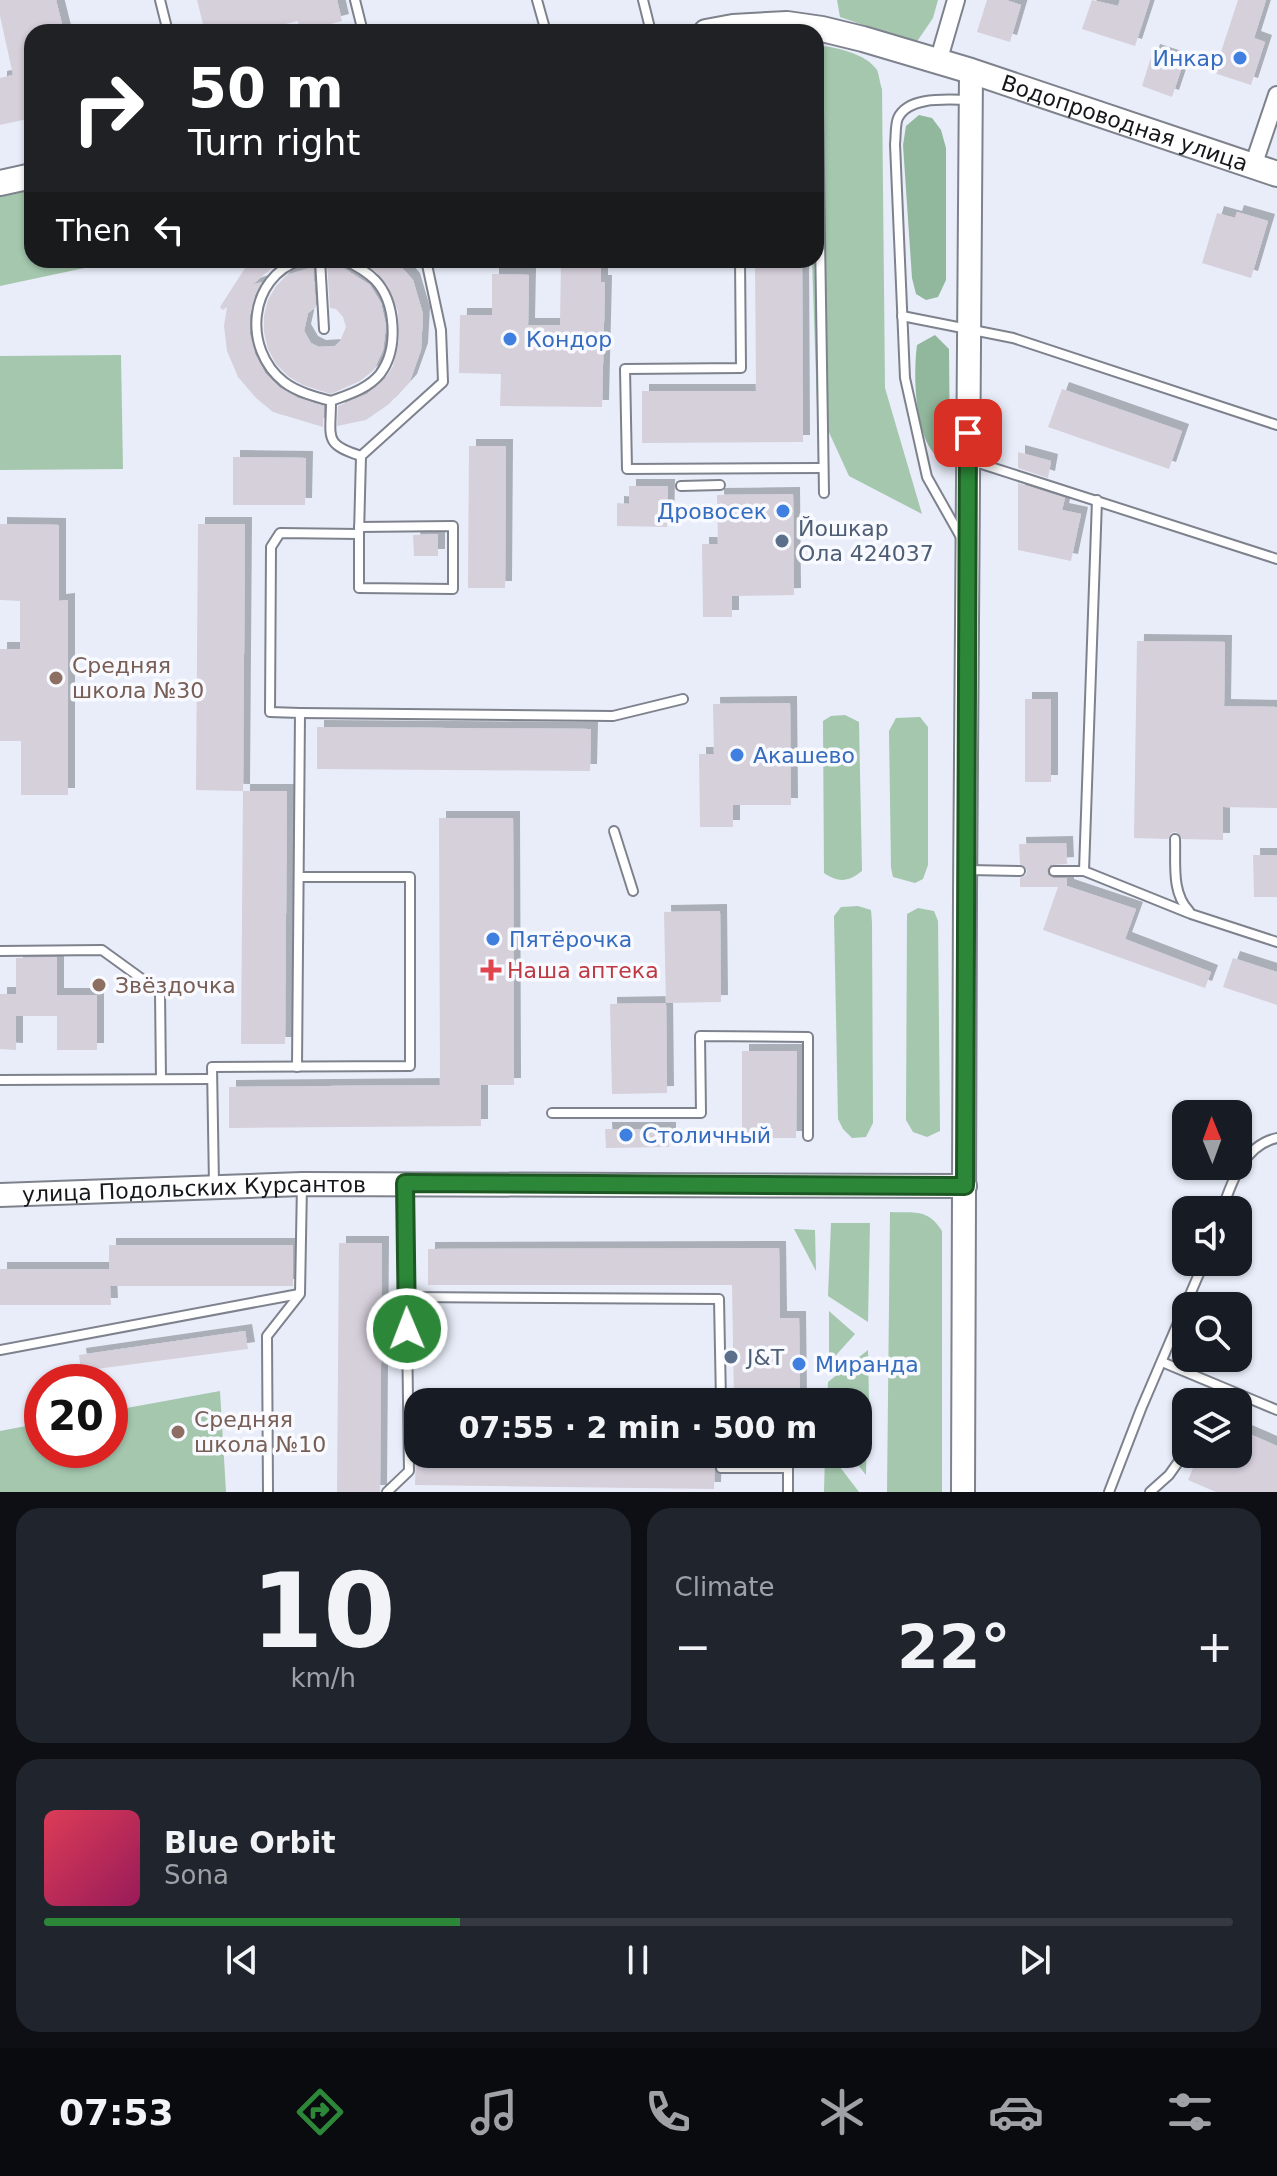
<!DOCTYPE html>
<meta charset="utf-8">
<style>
body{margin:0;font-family:"DejaVu Sans",sans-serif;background:#20242c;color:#f1f3f6;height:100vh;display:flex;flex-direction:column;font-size:30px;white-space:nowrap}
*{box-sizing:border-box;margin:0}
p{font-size:26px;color:#9ea1a6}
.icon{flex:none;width:44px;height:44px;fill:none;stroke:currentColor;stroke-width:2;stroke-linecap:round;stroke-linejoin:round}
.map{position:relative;height:1492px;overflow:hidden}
.drawer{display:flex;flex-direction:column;gap:16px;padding:16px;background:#0d0f14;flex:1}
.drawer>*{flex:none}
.guide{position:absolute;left:24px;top:24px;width:800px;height:244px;border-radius:24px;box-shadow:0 2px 6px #0004;background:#202124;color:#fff;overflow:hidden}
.needle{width:52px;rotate:359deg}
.tools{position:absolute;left:1172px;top:1100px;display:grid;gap:16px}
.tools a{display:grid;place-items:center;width:80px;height:80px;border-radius:16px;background:#171b24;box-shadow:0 2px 6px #0004;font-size:40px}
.speed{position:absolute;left:24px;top:1364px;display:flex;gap:16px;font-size:40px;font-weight:700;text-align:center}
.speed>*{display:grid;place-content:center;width:104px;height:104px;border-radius:50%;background:#171b24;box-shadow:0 2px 6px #0004;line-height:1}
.speed .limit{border:12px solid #d22;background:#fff;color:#111}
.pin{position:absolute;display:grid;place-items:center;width:68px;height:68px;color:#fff;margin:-34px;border-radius:16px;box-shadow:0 4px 12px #0006}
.me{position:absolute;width:88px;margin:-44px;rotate:359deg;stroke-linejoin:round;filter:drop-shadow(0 0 6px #0008)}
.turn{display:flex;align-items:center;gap:28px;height:168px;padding:0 32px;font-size:36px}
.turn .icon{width:104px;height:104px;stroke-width:2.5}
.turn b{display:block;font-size:56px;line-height:68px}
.then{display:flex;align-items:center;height:76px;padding:0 32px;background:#0003;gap:16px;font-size:30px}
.big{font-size:60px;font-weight:700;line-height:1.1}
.drawer .tile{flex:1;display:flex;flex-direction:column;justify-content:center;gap:12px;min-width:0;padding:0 28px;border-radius:24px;background:#20242c}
.drawer .dial{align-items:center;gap:0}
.dial b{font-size:104px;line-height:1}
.song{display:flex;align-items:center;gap:24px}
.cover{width:96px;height:96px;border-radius:12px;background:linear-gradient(135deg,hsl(350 70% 55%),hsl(330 70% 35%))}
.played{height:8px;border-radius:4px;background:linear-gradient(90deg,#2c8738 35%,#363941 35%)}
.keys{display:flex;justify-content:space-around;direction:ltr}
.heat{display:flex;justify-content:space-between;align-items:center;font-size:44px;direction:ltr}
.drawer .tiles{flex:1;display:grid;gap:16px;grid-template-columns:1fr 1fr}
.tile:last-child{grid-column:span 2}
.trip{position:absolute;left:404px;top:1388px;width:468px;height:80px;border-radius:24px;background:#171b24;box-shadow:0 2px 6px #0004;font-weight:700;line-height:80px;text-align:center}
.tab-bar{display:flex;height:128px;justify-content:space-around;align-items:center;background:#090b0e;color:#9ea1a6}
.tab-bar .icon{width:56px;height:56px}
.tab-bar .active{color:#2c8738}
.tab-bar b{font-size:36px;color:#f1f3f6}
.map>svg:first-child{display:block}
.green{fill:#a4c7ae}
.forest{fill:#91b79c}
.building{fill:#d6d0db;filter:url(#shadow)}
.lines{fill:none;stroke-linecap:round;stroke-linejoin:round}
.lane-casing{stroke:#7e828d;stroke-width:12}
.street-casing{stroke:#7e828d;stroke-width:20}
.secondary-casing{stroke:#7e828d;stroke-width:26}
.primary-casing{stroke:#7e828d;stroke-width:28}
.lane{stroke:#fff;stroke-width:8}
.street{stroke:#fff;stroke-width:16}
.secondary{stroke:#fff;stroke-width:22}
.primary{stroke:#fff;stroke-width:24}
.route-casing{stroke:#1d5824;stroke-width:20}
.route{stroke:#2c8738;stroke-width:14}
.shop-dot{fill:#3f7fe0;stroke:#f8faff;stroke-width:3}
.service-dot{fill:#5c6f8a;stroke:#f8faff;stroke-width:3}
.education-dot{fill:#8d6e63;stroke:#f8faff;stroke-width:3}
.health-dot{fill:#e0444e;stroke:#f8faff;stroke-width:3}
.labels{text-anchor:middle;stroke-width:7;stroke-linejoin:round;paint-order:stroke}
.shop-label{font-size:22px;fill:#366cbe;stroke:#f8faff;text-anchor:start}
.street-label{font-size:22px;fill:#16171b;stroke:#f8faff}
.service-label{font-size:22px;fill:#4e5e75;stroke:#f8faff;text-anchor:start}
.education-label{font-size:22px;fill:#785e54;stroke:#f8faff;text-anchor:start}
.health-label{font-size:22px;fill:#be3a42;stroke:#f8faff;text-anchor:start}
</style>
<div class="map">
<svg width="1277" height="1492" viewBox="0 0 1277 1492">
<defs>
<filter id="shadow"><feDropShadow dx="7" dy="-7" stdDeviation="0" flood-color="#0004"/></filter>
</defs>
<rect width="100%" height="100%" fill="#e8edf9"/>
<!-- green -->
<g class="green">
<polygon points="837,0 938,0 933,18 916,43 840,17"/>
<path d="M816 45C834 47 866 53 877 70 879 74 880 84 882 89L885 388 922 514 849 476 817 406 812 260H816Z"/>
<polygon points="32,190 32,260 122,260 0,286 0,197"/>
<polygon points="121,355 123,469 0,470 0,356"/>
<path d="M845 715 859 722 862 871C848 882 839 883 824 873L823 721 831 716Z"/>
<polygon points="920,717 928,727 928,865 923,879 915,883 893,877 891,868 889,731 896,718"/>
<polygon points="858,906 871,910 872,923 873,1123 866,1137 852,1138 843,1129 838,1119 834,916 841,907"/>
<polygon points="918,908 934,911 938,921 940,1131 927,1137 913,1132 906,1120 907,914"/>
<path d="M890 1212C914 1213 928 1208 942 1231V1492H887Z"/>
<polygon points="831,1223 870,1223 868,1322 828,1296"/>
<polygon points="794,1229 815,1230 816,1271"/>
<polygon points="829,1311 855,1334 829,1363"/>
<polygon points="868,1350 869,1401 827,1400 828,1382"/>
<polygon points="220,1391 226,1492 0,1492 0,1431 42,1423 42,1450 110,1450 110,1411"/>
<polygon points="858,1414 867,1414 866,1475 849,1454 858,1454"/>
<polygon points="825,1454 830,1454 859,1492 824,1492"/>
</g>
<!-- forest -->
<g class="forest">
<polygon points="919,115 932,118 941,130 946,148 946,280 938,297 926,300 916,294 912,278 903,145 906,126"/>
<path d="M935 335 949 349 950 458 941 460C914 442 913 375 917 345Z"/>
</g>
<!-- building -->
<g class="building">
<polygon points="0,0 56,0 64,32 32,32 32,118 0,125 0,78 13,75 0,16"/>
<polygon points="197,0 337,0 342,21 300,32 298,21 253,32 205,32"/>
<polygon points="987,0 1006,0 1021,5 1010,42 977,32"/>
<polygon points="1092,0 1118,6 1120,0 1150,0 1135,46 1082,29"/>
<polygon points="1238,0 1266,0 1254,38 1265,42 1251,85 1214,73"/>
<polygon points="1153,51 1184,61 1172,97 1142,86"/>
<polygon points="1237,212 1268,221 1251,278 1202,263 1217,213 1235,218"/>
<polygon points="253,260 281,260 252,285 262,282 255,295 250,315 250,335 255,354 265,373 280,388 298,398 324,406 323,427 273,412 256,398 238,377 227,351 224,326 227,307 223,310 220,307 247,265"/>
<polygon points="329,260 337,260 340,266 370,285 381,303 386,326 383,350 374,370 360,381 331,394 303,385 289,377 276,364 268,349 264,332 264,316 268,300 276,286 287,275 313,267 316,307 308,313 304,331 311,343 319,347 335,346 340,341 346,327 343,317 336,309 330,308 327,263"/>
<polygon points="360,260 395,260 413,280 423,314 421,350 410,381 389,404 366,420 337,426 338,406 367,394 385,379 393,366 399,340 398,311 388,286 376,272"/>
<polygon points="561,260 601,260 601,282 605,282 602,407 500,406 501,374 459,373 460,315 492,315 492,274 529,275 528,325 560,325"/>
<polygon points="755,260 802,260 803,442 642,443 642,391 756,391"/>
<polygon points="1062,389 1182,431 1169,469 1048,427"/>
<polygon points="469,446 506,446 505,588 468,588"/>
<polygon points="1018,452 1051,461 1048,478 1018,468"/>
<polygon points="233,457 306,458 305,505 233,505"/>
<polygon points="1018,483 1065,498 1062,510 1081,514 1071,561 1018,550"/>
<polygon points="629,486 668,486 667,527 617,526 617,503 629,504"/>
<polygon points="793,494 794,595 732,596 732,617 703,617 702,544 718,544 717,495"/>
<polygon points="0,524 59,525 59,601 68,600 68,795 21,795 21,741 0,741 0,649 20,649 20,601 0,600"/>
<polygon points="198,524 245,524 243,791 196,790"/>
<polygon points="438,534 438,556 414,556 413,535"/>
<polygon points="1137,641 1225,642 1224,706 1277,707 1277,808 1223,807 1223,840 1182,839 1176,832 1171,833 1168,839 1134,838"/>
<rect x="1025" y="699" width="26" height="83"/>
<polygon points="790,703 791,805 733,805 733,827 700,827 699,754 714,754 713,704"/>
<polygon points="317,727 591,729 590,771 317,769"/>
<polygon points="243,791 287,791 285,1044 241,1044"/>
<polygon points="439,818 513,818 514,1085 481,1085 481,1126 229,1128 229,1087 440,1085"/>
<polygon points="1066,843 1067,864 1050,865 1047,870 1048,875 1053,878 1067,878 1067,886 1136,909 1125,939 1211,972 1205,988 1043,930 1058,887 1020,887 1020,878 1026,875 1027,870 1020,864 1019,844"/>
<polygon points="1253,855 1277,855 1277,897 1254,897"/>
<polygon points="720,911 721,1002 666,1003 664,912"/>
<polygon points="57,957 57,995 97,995 97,1050 57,1050 57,1016 16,1016 16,1050 0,1049 0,994 16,994 16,958"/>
<polygon points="1233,958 1277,972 1277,1005 1223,987"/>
<polygon points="666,1003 667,1093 612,1094 610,1004"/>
<polygon points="742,1051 797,1051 796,1138 742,1138"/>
<polygon points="605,1129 669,1129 669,1147 606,1148"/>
<polygon points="339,1243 382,1243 380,1492 337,1492"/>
<polygon points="109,1245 293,1245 293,1286 110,1286 111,1305 0,1305 0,1269 109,1269"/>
<polygon points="779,1248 780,1318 799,1318 800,1402 734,1402 732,1285 428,1285 428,1249"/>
<polygon points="245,1331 248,1349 81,1371 79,1355"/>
<polygon points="1238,1429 1277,1446 1277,1492 1216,1492 1188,1480 1199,1454 1238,1454"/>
<polygon points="416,1454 715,1454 714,1489 415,1485"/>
</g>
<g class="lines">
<defs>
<g id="lane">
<polyline points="160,0 168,32"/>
<polyline points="355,0 363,32"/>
<polyline points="537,0 546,32"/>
<polyline points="643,0 651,32"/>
<polyline points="816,110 818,110 824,493"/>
<path d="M301 260C248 277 242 349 284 382 297 392 316 397 331 401"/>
<polyline points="320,260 324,329"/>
<path d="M344 260C355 265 366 271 375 280 396 302 399 349 380 374 368 389 347 395 331 401 331 438 323 444 361 456"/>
<polyline points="740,260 741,368 625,369 627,469 823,468"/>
<polyline points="902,316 1013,338 1277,425"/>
<polyline points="969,460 1277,559"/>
<polyline points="681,486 720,485"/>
<polyline points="1097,500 1084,871 1191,914 1277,942"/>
<polyline points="359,534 359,588 453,589 453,526 359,527"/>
<path d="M962 539 927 477 905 378 895 144C896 137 895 125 898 118 909 95 950 100 970 100"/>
<polyline points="300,713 613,716 683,699"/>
<polyline points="614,831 633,891"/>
<path d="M1175 839C1176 863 1171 892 1189 911"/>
<polyline points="969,870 1020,871"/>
<polyline points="1054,871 1084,871"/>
<polyline points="0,951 102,950 160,992 161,1079"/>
<polyline points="297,1067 300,713 270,712 271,547 280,533 359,534 361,456 443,382 441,330 426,260"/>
<polyline points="0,1080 212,1079"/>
<polyline points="552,1113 701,1113 700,1036 808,1037 808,1136"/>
<polyline points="214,1185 212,1067 410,1066 410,877 299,877"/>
<path d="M1222 1210C1232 1181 1244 1145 1277 1138"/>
<polyline points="407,1297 719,1299 721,1402"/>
<polyline points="0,1350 299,1294"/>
<polyline points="1162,1362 1277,1410"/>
<polyline points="721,1468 788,1468 788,1492"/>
<polyline points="268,1492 267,1336 300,1294 302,1184"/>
<polyline points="387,1492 409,1471 405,1186"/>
<polyline points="1109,1492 1141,1409 1204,1262"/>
<polyline points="1150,1492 1169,1475 1186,1451"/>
</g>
<g id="street">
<polyline points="938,62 956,0"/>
<polyline points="1253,166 1277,95"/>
</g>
<g id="secondary">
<path id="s1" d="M0 1195 302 1184 965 1186"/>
<polyline points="963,1492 965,896 971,71"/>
</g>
<g id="primary">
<path id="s2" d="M706 32 733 27 787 24 822 29 863 39 971 71 1277 174"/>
<polyline points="0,183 32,176"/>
</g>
</defs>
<!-- lane casing -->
<use href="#lane" class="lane-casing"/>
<!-- street casing -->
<use href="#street" class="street-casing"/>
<!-- secondary casing -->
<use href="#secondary" class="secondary-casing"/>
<!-- primary casing -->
<use href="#primary" class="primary-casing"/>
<!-- lane -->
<use href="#lane" class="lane"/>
<!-- street -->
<use href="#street" class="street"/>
<!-- secondary -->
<use href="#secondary" class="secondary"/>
<!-- primary -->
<use href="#primary" class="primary"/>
</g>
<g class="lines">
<defs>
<polyline id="route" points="407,1329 405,1183 965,1186 968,433"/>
</defs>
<!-- route casing -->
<use href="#route" class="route-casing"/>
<!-- route -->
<use href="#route" class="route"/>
</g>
<!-- markers -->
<g class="shop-dot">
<circle cx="1240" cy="58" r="8"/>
<circle cx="510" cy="339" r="8"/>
<circle cx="783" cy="511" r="8"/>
<circle cx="737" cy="755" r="8"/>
<circle cx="493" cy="939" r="8"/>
<circle cx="626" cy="1135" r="8"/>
<circle cx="799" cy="1364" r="8"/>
</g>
<g class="service-dot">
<circle cx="782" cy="541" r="8"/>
<circle cx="731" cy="1357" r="8"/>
</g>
<g class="education-dot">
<circle cx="56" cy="678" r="8"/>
<circle cx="99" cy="985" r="8"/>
<circle cx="178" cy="1432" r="8"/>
</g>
<path class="health-dot" d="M487 958h8v8h8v8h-8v8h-8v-8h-8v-8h8z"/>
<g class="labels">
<!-- shop labels -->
<g class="shop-label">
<text x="1224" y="66" text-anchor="end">Инкар</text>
<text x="526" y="347">Кондор</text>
<text x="767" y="519" text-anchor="end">Дровосек</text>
<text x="753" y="763">Акашево</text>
<text x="509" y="947">Пятёрочка</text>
<text x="642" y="1143">Столичный</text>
<text x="815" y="1372">Миранда</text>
</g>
<!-- street labels -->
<g class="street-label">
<text dy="8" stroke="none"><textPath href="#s2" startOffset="434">Водопроводная улица</textPath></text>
<text dy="8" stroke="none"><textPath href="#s1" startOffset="194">улица Подольских Курсантов</textPath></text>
</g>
<!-- service labels -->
<g class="service-label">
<text x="798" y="536">Йошкар<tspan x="798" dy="25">Ола 424037</tspan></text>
<text x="747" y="1365">J&amp;T</text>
</g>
<!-- education labels -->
<g class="education-label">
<text x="72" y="673">Средняя<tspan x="72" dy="25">школа №30</tspan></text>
<text x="115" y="993">Звёздочка</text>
<text x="194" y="1427">Средняя<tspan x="194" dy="25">школа №10</tspan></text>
</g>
<!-- health labels -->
<g class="health-label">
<text x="507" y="978">Наша аптека</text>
</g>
</g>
</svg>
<div class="tools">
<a><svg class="needle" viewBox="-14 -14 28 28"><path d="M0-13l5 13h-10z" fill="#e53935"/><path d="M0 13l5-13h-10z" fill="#9ea1a6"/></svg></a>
<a><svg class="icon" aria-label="sound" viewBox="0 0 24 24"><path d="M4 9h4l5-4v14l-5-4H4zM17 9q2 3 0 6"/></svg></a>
<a><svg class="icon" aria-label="search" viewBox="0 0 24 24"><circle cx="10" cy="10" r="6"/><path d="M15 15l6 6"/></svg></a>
<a><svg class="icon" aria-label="layers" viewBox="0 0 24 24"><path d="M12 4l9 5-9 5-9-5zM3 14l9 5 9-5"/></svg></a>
</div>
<div class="speed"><div class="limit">20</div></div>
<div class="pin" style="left:968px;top:433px;background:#d93025"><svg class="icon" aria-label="arrive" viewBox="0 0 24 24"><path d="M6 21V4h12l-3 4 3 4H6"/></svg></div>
<svg class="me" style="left:407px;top:1329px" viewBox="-20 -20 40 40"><circle r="17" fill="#2c8738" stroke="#fff" stroke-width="3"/><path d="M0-11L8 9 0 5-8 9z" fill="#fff"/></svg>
<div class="trip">07:55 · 2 min · 500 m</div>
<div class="guide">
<div class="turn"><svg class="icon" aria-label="right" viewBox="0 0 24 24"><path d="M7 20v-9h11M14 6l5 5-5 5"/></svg><div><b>50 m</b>Turn right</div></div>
<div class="then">Then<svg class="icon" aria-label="left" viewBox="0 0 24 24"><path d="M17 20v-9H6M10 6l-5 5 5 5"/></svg></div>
</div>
</div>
<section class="drawer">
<div class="tiles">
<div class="tile dial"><b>10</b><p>km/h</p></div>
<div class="tile"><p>Climate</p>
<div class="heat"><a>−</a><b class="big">22°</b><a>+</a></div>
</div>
<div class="tile">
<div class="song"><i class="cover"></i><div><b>Blue Orbit</b><p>Sona</p></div></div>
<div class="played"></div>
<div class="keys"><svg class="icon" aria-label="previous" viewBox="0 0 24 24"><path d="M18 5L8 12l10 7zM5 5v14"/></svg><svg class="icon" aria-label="pause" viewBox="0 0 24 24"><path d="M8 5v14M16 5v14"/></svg><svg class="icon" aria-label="next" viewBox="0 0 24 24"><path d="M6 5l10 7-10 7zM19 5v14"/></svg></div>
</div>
</div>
</section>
<nav class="tab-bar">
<b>07:53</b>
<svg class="icon active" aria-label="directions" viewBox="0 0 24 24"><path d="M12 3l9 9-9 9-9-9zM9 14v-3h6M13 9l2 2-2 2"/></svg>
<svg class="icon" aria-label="music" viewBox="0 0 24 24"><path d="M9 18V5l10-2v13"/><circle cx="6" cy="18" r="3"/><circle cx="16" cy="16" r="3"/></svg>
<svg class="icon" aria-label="phone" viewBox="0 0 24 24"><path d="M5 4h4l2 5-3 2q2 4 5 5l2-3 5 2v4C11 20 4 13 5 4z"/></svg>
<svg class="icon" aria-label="climate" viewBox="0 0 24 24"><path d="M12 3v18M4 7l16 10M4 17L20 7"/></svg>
<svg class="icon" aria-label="car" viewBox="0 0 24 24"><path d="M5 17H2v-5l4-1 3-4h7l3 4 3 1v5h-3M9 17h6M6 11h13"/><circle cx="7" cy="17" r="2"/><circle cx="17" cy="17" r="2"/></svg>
<svg class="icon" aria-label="filters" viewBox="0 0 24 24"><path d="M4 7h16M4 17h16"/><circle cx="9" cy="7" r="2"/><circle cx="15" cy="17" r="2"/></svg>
</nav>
